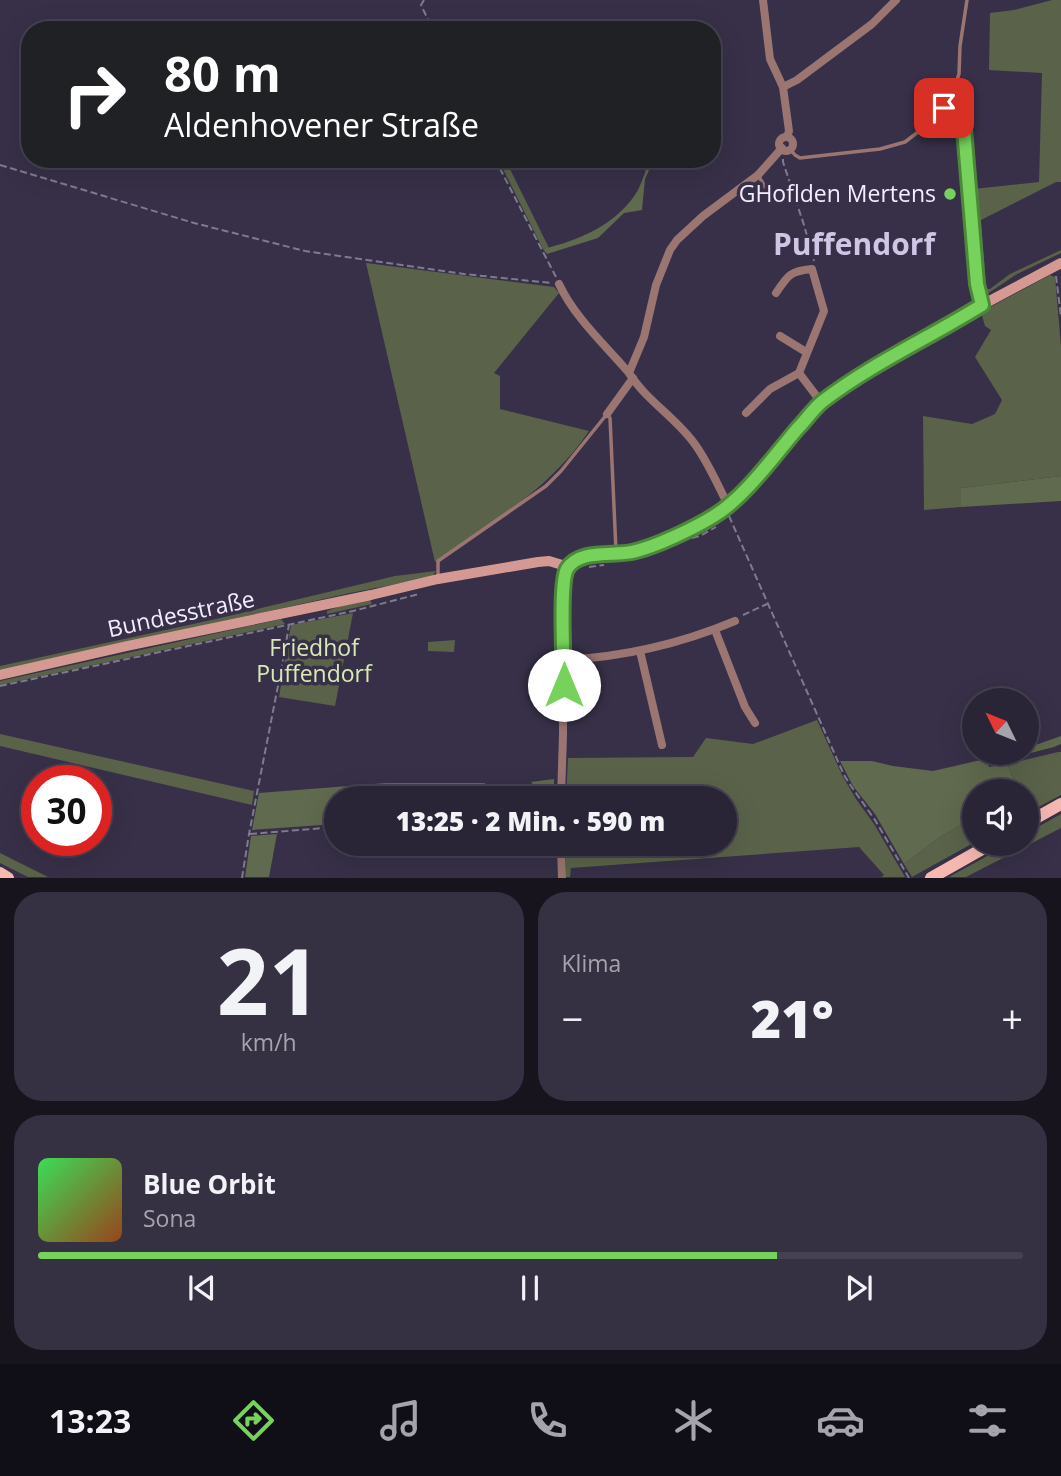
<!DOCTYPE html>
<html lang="de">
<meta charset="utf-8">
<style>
body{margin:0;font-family:"Open Sans",sans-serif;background:#353042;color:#f1f3f6;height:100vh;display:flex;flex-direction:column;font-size:26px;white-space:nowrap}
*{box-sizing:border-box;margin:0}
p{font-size:23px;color:#a5a4ad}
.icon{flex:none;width:38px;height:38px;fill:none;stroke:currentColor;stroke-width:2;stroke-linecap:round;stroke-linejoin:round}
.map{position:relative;height:878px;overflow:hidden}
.sheet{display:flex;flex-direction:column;gap:14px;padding:14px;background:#17141e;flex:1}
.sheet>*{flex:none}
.hud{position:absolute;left:21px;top:21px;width:700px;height:147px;border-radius:28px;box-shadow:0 7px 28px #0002,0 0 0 2px #454151;background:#202124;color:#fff;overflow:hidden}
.needle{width:46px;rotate:313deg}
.tools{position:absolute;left:962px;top:688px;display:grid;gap:14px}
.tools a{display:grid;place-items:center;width:77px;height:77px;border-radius:50%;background:#292436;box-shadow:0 7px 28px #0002,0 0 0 2px #454151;font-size:35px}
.speed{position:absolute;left:21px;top:765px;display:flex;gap:14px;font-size:35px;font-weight:700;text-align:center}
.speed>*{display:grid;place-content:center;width:91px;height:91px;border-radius:50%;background:#292436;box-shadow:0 7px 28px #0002,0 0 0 2px #454151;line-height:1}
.speed .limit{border:10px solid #d22;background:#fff;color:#111}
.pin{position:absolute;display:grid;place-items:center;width:60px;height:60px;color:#fff;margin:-30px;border-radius:14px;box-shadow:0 4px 10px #0006}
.me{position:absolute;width:77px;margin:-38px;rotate:0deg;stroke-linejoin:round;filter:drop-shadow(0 0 5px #0008)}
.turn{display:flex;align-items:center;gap:24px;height:147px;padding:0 28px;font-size:32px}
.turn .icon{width:91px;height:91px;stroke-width:2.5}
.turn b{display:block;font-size:49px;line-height:60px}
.big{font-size:52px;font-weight:800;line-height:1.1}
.sheet .widget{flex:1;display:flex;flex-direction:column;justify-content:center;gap:10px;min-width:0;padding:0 24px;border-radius:28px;background:#353042}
.sheet .dial{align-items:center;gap:0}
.dial b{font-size:91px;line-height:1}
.song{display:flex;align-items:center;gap:21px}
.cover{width:84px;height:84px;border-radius:10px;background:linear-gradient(135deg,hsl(130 70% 55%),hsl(20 70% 35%))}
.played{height:7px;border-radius:4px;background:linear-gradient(90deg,#76d25a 75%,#454151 75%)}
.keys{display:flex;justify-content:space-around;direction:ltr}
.heat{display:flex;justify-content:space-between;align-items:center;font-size:38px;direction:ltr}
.sheet .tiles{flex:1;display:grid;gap:14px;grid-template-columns:1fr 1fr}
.widget:last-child{grid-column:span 2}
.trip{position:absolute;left:324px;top:786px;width:413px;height:70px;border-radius:35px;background:#292436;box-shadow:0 7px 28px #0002,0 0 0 2px #454151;font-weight:800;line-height:70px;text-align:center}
.tabs{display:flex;height:112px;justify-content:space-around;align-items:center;background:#100e16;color:#a5a4ad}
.tabs .icon{width:49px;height:49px}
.tabs .selected{color:#76d25a}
.tabs b{font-size:32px;color:#f1f3f6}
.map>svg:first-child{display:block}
.green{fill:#5a634a}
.forest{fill:#606a4e}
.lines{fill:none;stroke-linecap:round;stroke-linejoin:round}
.path{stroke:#7f7a8e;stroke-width:2;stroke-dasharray:7 3.5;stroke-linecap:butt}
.lane{stroke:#9a7571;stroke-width:3.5}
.street{stroke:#9a7571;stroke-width:8}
.secondary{stroke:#d49992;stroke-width:10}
.primary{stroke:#f6b9b2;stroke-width:12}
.route-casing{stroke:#4d883a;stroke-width:18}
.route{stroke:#76d25a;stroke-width:12}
.poi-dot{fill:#76d25a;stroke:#373048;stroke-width:2.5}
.labels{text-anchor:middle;stroke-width:7;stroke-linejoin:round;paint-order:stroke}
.poi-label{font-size:23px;fill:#f2eefe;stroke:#373048;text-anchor:end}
.street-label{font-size:23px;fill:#f2eefe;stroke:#373048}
.park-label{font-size:23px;fill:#d8ebb4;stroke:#373048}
.district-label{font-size:30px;font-weight:bold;fill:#cec6e4;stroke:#373048}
</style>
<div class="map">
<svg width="1061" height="878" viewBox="0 0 1061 878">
<rect width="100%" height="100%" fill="#373048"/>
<!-- green -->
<g class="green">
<polygon points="1052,0 1061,0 1061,182 1056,182 981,220 986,287 987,289 990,289 1010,274 1061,250 1061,253 1017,274 987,294 981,288 980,280 973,189 1039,182 1042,73 989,70 990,13 1014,10"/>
<polygon points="498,159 505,159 549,248 543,249"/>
<path d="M366 263 554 287 559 293 494 373 500 376V409L589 431C551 488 490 524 435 562Z"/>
<polygon points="1050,275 1055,277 1061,346 1061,476 961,488 961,507 924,510 923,416 972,424 995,414 1002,400 975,357 991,330 985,326 981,312"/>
<polygon points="436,571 432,577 350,593 0,671 0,666 216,619 395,576"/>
<polygon points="370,600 372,604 327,614 327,611 351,602"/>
<polygon points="353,613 335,706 279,697 291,625"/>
<polygon points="281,619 285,624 0,685 0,681"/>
<polygon points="455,640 454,652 428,651 428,642"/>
<polygon points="817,720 842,775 856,799 874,824 905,877 881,877 884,875 859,847 571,868 570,877 566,877 566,844 724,844 724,798 566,798 568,758 693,757 706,738 753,744"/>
<polygon points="0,734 254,791 252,805 0,746"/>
<polygon points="1058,752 1061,752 1061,795 1027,813 1027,791 1011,791 1017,787 1007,764"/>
<polygon points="1061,814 1061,828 966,877 949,877 1009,844 1027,844 1027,833"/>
<polygon points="975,817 975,842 912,877 904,864 940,837"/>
<polygon points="0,853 48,877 28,877 0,863"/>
</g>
<!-- forest -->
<g class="forest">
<path d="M650 159H653V161L645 179 642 210 624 213 598 238 547 254 543 249C580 240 618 224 638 190 643 180 646 169 650 159Z"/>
<polygon points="1061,476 1061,501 961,507 961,488"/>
<polygon points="1061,736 1061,744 1054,747 988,764 989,767 1007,764 1017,787 1011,791 975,791 975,817 940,837 904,864 875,814 853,786 840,761 872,761 893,766 933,771 1011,753 1027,752 1027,748"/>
<polygon points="554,779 554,798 544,798 531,782"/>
<polygon points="386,783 485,783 484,798 336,798 336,824 252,830 259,793"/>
<polygon points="277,834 269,877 245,877 251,836"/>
</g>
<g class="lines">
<!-- path -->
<g class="path">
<polyline points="424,0 421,5 433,30"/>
<polyline points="495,159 556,277"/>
<polyline points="783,159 783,162 804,225 814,261"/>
<polyline points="0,165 194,223 305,251 464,274 551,283"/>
<polyline points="1056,276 1061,317"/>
<polyline points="729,516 844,775 851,786 875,820 909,878"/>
<polyline points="692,538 700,536 716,527"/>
<polyline points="589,567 604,565"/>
<polyline points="743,615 767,604"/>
<polyline points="0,686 353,611 419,594"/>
<polyline points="250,834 336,827"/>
<polyline points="242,878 249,834 285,650 289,624"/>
</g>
<!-- lane -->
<g class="lane">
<polyline points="790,149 795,155 800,158 880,149 905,142 940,115 954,88 959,74 960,46 967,0"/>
<polyline points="758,175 771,197 768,201"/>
<polyline points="608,415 610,418 616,551"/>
<polyline points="438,577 438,561 546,486 561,471 607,414"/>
</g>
<!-- street -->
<g class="street">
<polyline points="763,0 770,59 783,87 789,131 787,137"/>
<polyline points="783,87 797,80 872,24 896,0"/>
<polyline points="944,108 963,129 977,284 982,305"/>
<circle cx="786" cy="144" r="7"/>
<path d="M559 284C575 318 605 345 629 373"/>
<path d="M776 293C788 275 790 271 812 269L824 311 799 373 821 402"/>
<polyline points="780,336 806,352"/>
<polyline points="746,413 770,389 799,373"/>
<polyline points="607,414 633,378"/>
<path d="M730 503 724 497C715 479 706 459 694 443 675 417 646 400 629 373L644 337 656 285 670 250 677 240 703 216 758 175 782 148"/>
<polyline points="715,630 745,707 755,723"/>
<polyline points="640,651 662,745"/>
<path d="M564 660C623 657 680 644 735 621"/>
<polyline points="561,798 563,735 563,598 565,576 569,567"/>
<polyline points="561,844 562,878"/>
</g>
<!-- secondary -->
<polyline class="secondary" points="0,675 127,646 371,595 438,579 538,562 549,561 569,567 578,559 588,556 630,552 648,548 714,516 751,483 821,402 886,359 958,320 982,305 1061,263"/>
<!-- primary -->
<g class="primary">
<polyline points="1027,823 1061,804"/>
<polyline points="0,873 8,878"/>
<polyline points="931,878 991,844"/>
</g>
</g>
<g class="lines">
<defs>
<path id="route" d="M564 685C564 664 559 583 567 569 579 549 612 556 632 552 655 547 693 529 714 516 745 497 774 456 798 428 806 420 814 408 823 401 873 363 929 338 982 305L977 284 964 129 944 108"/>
</defs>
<!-- route casing -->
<use href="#route" class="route-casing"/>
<!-- route -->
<use href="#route" class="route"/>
</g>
<!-- markers -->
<circle class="poi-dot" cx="950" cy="194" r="7"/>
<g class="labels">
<!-- poi labels -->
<g class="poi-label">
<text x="936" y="202">GHoflden Mertens</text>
</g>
<!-- street labels -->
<g class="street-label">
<text transform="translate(181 614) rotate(-12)" y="8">Bundesstraße</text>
</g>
<!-- park labels -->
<g class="park-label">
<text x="314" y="656">Friedhof<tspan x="314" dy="26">Puffendorf</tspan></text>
</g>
<!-- district labels -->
<g class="district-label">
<text x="854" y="255">Puffendorf</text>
</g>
</g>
</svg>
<div class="tools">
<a><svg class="needle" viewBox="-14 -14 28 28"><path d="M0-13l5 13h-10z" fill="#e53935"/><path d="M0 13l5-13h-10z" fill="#a5a4ad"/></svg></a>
<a><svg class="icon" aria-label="sound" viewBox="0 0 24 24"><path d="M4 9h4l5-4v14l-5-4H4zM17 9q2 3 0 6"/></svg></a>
</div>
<div class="speed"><div class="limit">30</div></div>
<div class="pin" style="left:944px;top:108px;background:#d93025"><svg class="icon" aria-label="arrive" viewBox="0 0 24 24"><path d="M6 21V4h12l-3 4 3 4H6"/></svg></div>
<svg class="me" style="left:564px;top:685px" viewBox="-20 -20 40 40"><circle r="19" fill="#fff"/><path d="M0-13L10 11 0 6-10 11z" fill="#76d25a"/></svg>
<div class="trip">13:25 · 2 Min. · 590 m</div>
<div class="hud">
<div class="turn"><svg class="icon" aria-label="right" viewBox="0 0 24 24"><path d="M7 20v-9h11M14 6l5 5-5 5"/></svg><div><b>80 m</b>Aldenhovener Straße</div></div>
</div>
</div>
<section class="sheet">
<div class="tiles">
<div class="widget dial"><b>21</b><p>km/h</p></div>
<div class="widget"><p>Klima</p>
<div class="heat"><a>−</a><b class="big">21°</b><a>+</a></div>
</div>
<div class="widget">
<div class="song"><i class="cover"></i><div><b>Blue Orbit</b><p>Sona</p></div></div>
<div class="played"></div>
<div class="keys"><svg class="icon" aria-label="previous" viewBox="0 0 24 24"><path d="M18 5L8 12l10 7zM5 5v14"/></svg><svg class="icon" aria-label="pause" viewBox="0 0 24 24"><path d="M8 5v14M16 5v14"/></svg><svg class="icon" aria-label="next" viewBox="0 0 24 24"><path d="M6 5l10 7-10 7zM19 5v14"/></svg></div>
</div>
</div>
</section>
<nav class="tabs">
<b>13:23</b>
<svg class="icon selected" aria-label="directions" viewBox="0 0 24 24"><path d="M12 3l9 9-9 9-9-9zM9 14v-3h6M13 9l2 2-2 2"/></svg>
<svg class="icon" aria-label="music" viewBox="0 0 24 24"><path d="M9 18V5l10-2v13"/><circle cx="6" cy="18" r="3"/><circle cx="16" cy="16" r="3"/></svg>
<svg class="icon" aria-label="phone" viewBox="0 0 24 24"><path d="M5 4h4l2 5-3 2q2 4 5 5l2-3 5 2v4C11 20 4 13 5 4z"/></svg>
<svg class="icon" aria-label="climate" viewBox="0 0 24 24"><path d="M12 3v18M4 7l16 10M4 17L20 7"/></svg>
<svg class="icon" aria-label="car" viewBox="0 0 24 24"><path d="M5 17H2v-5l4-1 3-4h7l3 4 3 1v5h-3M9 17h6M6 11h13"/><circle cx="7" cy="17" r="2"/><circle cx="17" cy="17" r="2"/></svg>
<svg class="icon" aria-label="filters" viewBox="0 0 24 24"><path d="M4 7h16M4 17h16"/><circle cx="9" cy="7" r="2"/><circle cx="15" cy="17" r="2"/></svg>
</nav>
